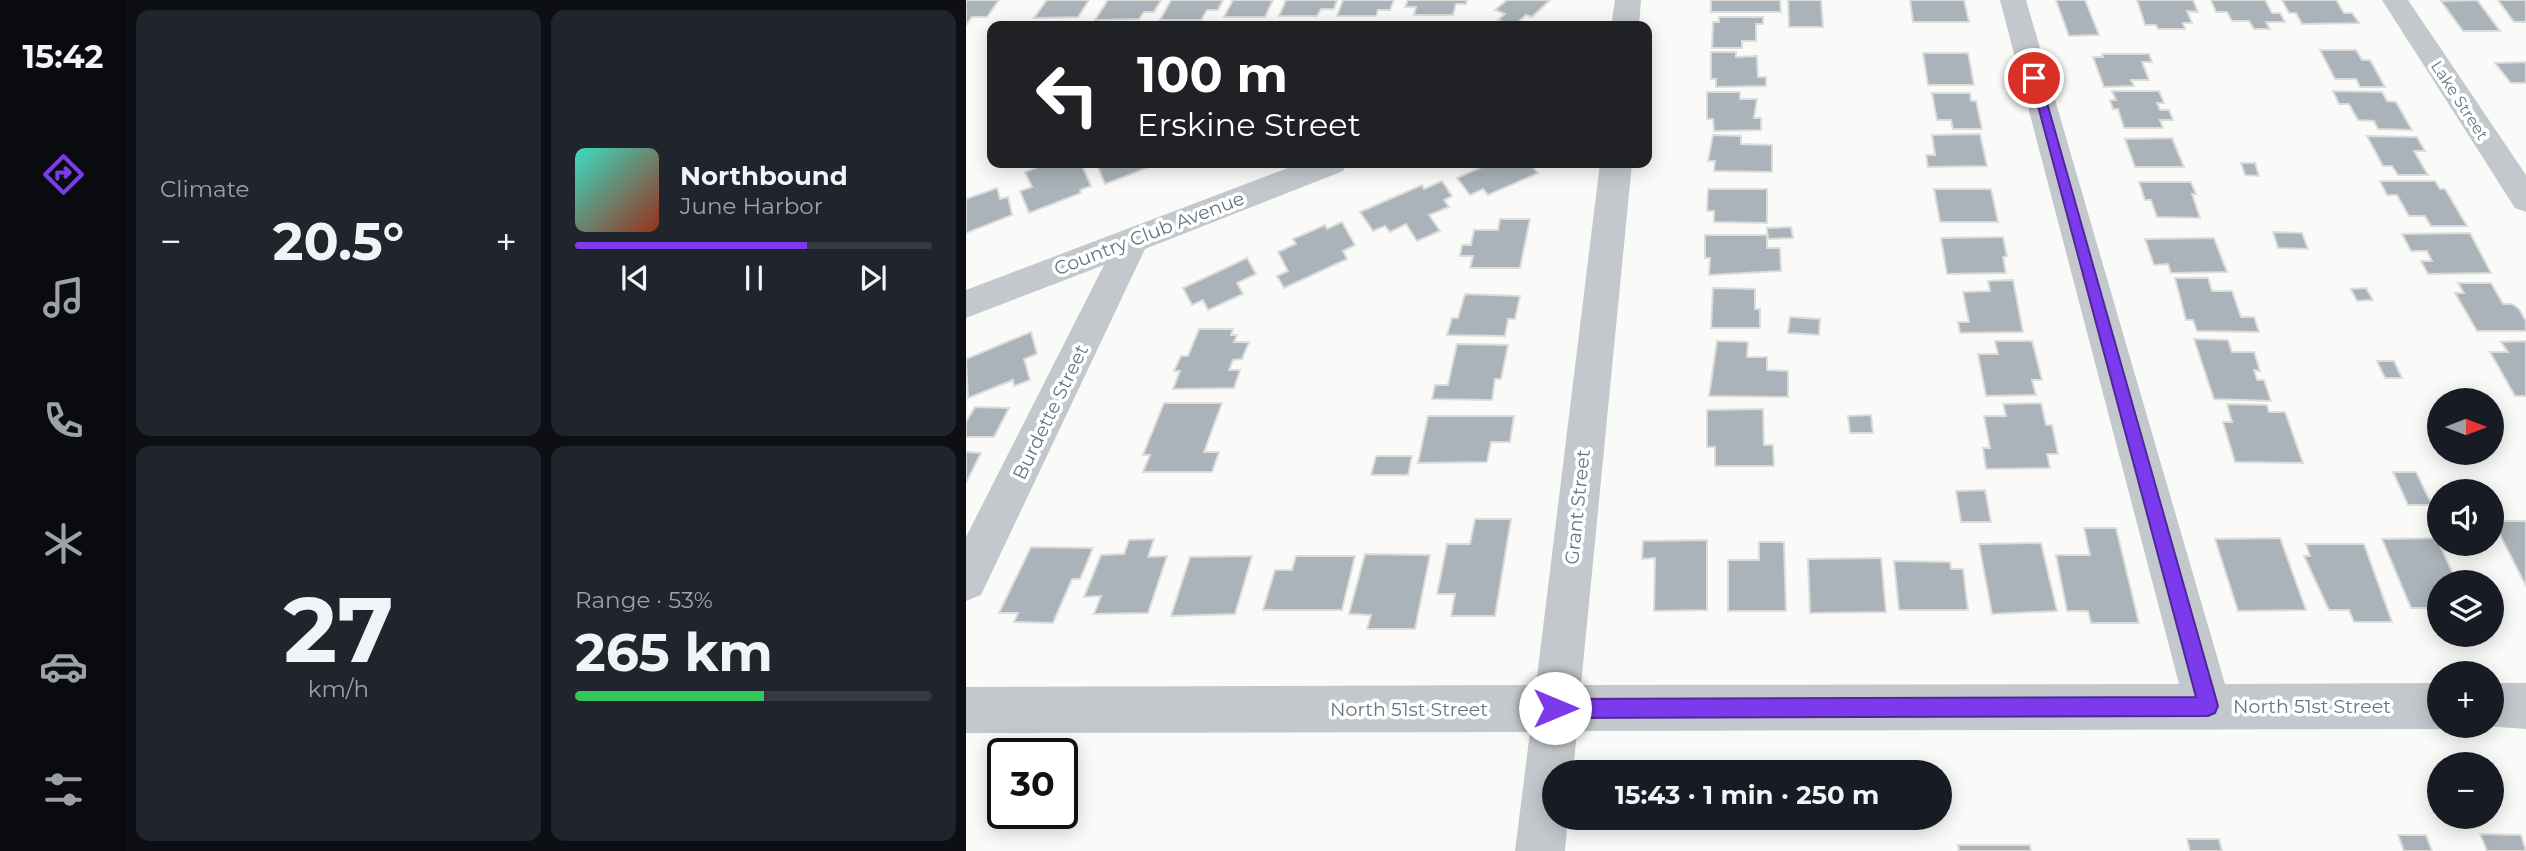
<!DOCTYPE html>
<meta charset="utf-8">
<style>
body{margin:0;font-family:Montserrat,sans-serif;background:#20242c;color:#f1f3f6;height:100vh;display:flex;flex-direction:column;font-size:26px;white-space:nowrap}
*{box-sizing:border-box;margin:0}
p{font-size:23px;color:#9ea1a6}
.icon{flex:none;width:38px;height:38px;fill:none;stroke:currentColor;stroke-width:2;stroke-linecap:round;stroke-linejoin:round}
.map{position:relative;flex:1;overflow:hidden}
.sheet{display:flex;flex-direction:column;gap:10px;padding:10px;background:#0d0f14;width:840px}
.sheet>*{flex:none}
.banner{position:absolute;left:21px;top:21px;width:665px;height:147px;border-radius:14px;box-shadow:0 4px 18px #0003;background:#202124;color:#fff;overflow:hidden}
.needle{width:46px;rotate:90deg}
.tools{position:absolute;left:1461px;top:388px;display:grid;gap:14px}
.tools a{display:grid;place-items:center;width:77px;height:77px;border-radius:50%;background:#171b24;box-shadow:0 4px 18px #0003;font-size:35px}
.speed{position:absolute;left:21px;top:738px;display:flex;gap:14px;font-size:35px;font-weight:700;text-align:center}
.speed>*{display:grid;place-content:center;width:91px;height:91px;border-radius:50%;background:#171b24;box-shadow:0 4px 18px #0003;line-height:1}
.speed .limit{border:4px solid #111;border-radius:10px;background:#fff;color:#111}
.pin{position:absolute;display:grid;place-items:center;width:60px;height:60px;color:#fff;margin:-30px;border:4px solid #fff;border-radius:50%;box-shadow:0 2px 7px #0007}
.me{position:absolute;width:77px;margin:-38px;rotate:90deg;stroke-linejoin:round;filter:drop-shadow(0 0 5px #0008)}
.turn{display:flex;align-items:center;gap:24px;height:147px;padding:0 35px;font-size:32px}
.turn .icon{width:91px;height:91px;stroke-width:2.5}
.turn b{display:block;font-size:49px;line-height:60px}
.big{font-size:52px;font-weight:700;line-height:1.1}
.sheet .card{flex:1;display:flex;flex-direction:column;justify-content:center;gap:10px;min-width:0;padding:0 24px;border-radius:14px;background:#20242c}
.sheet .dial{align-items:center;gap:0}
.dial b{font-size:91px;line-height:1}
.song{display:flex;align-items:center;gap:21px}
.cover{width:84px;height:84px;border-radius:10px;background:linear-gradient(135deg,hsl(170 70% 55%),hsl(10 70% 35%))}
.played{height:7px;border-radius:4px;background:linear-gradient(90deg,#7c3aed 65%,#363941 65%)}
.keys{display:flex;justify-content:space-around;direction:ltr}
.heat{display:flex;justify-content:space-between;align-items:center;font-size:38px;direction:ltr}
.charge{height:10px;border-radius:5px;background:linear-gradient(90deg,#34c759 53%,#363941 0)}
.sheet .tiles{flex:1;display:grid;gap:10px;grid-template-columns:repeat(2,1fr)}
.trip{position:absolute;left:576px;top:760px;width:410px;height:70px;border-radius:35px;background:#171b24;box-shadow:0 4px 18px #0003;font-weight:700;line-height:70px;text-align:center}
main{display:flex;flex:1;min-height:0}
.tab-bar{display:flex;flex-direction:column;width:126px;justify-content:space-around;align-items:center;background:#090b0e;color:#9ea1a6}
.tab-bar .icon{width:49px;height:49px}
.tab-bar .current{color:#7c3aed}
.tab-bar b{font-size:32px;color:#f1f3f6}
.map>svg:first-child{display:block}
.building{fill:#aab3b9;stroke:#dcdcda;stroke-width:2}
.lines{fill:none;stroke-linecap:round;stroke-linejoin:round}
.minor{fill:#c3c8cc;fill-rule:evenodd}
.route{fill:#7c3aed;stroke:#51269a;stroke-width:2}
.labels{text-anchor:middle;stroke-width:7;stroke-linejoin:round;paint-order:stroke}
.far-street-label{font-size:16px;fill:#657683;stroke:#fff}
.street-label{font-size:19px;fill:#657683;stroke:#fff}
</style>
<main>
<nav class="tab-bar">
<b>15:42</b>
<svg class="icon current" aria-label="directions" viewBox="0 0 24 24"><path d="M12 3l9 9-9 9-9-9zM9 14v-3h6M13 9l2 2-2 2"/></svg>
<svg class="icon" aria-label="music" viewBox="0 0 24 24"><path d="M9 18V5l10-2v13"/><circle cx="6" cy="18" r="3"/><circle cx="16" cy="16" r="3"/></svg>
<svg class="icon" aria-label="phone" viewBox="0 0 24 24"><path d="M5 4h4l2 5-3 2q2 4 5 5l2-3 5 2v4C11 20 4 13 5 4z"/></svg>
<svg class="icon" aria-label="climate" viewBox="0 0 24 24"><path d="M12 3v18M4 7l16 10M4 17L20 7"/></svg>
<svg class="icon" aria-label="car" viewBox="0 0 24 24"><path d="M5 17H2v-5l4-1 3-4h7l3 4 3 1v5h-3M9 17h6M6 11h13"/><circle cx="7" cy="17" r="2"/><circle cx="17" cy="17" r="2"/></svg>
<svg class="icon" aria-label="filters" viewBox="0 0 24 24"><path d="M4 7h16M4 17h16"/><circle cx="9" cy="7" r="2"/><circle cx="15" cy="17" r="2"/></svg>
</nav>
<section class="sheet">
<div class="tiles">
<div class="card"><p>Climate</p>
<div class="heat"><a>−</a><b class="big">20.5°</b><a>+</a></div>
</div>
<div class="card">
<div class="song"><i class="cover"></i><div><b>Northbound</b><p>June Harbor</p></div></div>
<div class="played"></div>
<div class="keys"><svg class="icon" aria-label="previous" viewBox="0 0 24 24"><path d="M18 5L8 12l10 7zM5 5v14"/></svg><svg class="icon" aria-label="pause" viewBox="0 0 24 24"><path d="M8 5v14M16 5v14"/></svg><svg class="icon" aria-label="next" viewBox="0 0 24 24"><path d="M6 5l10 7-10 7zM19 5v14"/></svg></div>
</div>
<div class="card dial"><b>27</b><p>km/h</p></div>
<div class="card"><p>Range · 53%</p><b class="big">265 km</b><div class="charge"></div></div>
</div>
</section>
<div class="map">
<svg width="1560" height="851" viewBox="0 0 1560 851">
<rect width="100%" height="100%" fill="#fafaf8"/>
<!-- building -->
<g class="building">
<polygon points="0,0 33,0 21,17 6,17 0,25"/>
<polygon points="81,0 123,0 112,17 68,18"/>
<polygon points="142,0 195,0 188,12 178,12 173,19 129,20"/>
<polygon points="205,0 257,0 252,10 241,10 235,20 194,20"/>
<polygon points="267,0 307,0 299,17 258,17"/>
<polygon points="320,0 371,0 368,9 355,9 351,16 313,16"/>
<polygon points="377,0 428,0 424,10 412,10 410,16 371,16"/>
<polygon points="442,0 501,0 500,4 490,4 487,15 448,15 450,7 439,7"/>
<polygon points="541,0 584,0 566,17 560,15 548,26 532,20 539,14 529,10"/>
<polygon points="745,0 814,0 815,12 745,12"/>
<polygon points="822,0 855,0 857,27 823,27"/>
<polygon points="944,0 998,0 1003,22 947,22"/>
<polygon points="1090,0 1119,0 1133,35 1103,36"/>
<polygon points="1171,0 1227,0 1232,12 1221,11 1226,23 1217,23 1219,29 1192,29 1190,25 1179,25"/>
<polygon points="1245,0 1299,0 1306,13 1314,13 1319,22 1300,22 1304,29 1288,29 1283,21 1266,21 1261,12 1250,12"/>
<polygon points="1316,0 1370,0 1378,13 1386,13 1393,23 1336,24 1330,13 1323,13"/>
<polygon points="1511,0 1534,31 1497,31 1475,1"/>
<polygon points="1532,0 1560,0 1560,22 1548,22"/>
<polygon points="753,17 797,17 797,24 790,24 790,41 776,41 776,48 746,48 747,22 753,22"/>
<polygon points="1354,50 1390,50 1396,60 1404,60 1419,87 1394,87 1390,79 1369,79"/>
<polygon points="745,52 770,52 770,57 791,56 792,77 800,77 800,86 750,87 750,79 745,79"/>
<polygon points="957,53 1002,53 1008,85 962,85"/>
<polygon points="1136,54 1183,54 1186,62 1176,62 1183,80 1165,80 1168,86 1138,87 1127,57 1137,57"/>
<polygon points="1560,62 1560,83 1545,83 1529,63"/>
<polygon points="1146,91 1193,91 1198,103 1191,103 1194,110 1203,110 1207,120 1194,120 1197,128 1158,128 1152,109 1147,109 1144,100 1150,100"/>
<polygon points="1367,91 1416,92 1421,101 1430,102 1446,130 1412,129 1408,121 1392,120 1383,104 1373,104"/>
<polygon points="741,92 774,92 774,99 791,99 788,118 795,118 795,130 748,131 747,119 741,119"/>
<polygon points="966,93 1004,93 1005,101 1010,101 1016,129 987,129 985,120 971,120"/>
<polygon points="1014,134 1021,166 962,167 960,155 969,155 966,135"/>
<polygon points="747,135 775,136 775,144 806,145 806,172 748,171 749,161 742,161"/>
<polygon points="1401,136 1451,137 1459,151 1448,151 1462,175 1432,175 1426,166 1417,166"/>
<polygon points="1206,138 1218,167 1169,167 1159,139"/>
<polygon points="74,163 115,163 125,186 114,190 115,193 63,213 54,191 66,187 59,172 75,166"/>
<polygon points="137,163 188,163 189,165 139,184 131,165"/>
<polygon points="516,163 563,163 572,173 522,195 517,189 504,195 491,178 518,166"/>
<polygon points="1275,163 1289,163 1293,176 1279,175"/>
<polygon points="476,181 486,196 478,200 483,207 463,215 474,231 451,241 440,224 424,232 419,226 407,231 394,212 456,185 458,189"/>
<polygon points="1414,181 1469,181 1474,189 1479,189 1501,226 1465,226 1459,216 1443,216 1431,195 1421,195"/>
<polygon points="1173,182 1225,182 1230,194 1226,194 1234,218 1191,217 1185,200 1179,200"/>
<polygon points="31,188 34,199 42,197 46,215 0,233 0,199"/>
<polygon points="742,189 801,189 801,223 748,222 748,211 741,211"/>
<polygon points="968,189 1025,189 1032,222 974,222"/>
<polygon points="534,219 564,219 554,268 504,268 507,256 494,256 496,245 505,245 508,230 532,230"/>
<polygon points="376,222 389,245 377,251 381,259 318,288 311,276 322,271 312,252 330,244 327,239 359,225 361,229"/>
<polygon points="825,227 827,238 802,239 801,228"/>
<polygon points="1307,232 1336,233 1342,249 1312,248"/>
<polygon points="1504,233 1525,273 1462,274 1455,261 1466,261 1461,251 1445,251 1436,234"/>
<polygon points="739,235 801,235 801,248 814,248 815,271 743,275 744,258 739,258"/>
<polygon points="1037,237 1041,256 1037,257 1040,273 981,274 975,238"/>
<polygon points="1248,238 1261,272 1205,273 1202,264 1188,265 1179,239"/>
<polygon points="281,258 290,274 271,283 277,294 242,310 237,300 226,305 217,288"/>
<polygon points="1209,278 1242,278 1246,291 1266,291 1275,317 1288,317 1293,332 1231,331 1227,320 1220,320"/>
<polygon points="1047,280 1057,332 994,333 992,322 1003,322 997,292 1024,291 1022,281"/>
<polygon points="1492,283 1525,283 1537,304 1546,304 1553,309 1560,321 1560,331 1511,331 1489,293 1498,293"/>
<polygon points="747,288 789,289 789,309 794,309 794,328 745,328"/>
<polygon points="1400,288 1407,300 1391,301 1385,289"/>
<polygon points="499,294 554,296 549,319 542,319 539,336 481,335 486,318 492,318"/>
<polygon points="824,317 854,319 853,335 822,333"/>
<polygon points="233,329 267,329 265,335 271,335 268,342 283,342 276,359 267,360 263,370 274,370 268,388 207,389 214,371 208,371 215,356 222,356"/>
<polygon points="65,332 71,354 58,359 64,380 48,386 47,380 2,398 0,359"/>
<polygon points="1228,339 1262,340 1266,352 1288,352 1294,371 1288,370 1291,380 1298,380 1305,401 1248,399"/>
<polygon points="751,341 782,342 781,357 801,357 801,370 822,371 822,397 743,396"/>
<polygon points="1029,341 1066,341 1076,380 1066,380 1070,395 1020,396 1012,354 1032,354"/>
<polygon points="1560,341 1560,396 1549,396 1524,352 1542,352 1535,342"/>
<polygon points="491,344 542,345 535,379 529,379 526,400 466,399 469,385 482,385"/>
<polygon points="1411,361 1428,361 1436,378 1419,378"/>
<polygon points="198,403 256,403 238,452 253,452 246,472 177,472 184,455 177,455"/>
<polygon points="1075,403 1080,425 1086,425 1092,454 1081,454 1084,468 1020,469 1017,448 1024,448 1018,416 1040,416 1037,404"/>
<polygon points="1261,404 1301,405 1303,412 1319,412 1337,463 1269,462 1257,422 1266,422"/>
<polygon points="9,407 43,408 28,437 0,437 0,422"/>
<polygon points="797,409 798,445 807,445 808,466 749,466 749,447 741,447 741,410"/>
<polygon points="905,415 907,433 884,433 882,416"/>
<polygon points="462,416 548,416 544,442 525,442 521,462 452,463"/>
<polygon points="0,452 15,453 0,483"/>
<polygon points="410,456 446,456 442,475 405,475"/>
<polygon points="1427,472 1450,472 1466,505 1442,505"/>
<polygon points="1019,490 1025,522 995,522 990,491"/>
<polygon points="509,519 545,519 529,616 485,616 489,594 471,594 481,544 504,544"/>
<polygon points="1527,521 1560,521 1560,586"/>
<polygon points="1118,528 1150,528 1173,623 1125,623 1122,611 1101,611 1090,555 1124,555"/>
<polygon points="1314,538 1340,610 1272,611 1249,539"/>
<polygon points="1471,538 1491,583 1474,583 1474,612 1472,608 1445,608 1416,539"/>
<polygon points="188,539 182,557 201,556 182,613 128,614 135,596 118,597 135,555 158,554 163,540"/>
<polygon points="741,540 741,610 688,611 689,558 676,559 677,541"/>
<polygon points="793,542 818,542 820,611 762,611 762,560 793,560"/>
<polygon points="1075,543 1091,611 1026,614 1013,544"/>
<polygon points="1340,544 1398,544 1426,622 1388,622 1383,610 1363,610 1338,556 1344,556"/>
<polygon points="65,547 127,548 114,579 106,579 87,623 48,622 52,613 33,613"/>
<polygon points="399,554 464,555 449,629 401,629 405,615 383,614"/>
<polygon points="286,556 269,614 205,616 224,557"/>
<polygon points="330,556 389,556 376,610 297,610 309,570 326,570"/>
<polygon points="915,558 920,612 844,613 842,559"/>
<polygon points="928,561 984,562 985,569 997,569 1002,610 933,610"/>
<polygon points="1514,834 1555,835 1560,851 1521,851"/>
<polygon points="1432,835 1460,835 1466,851 1438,851"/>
<polygon points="1221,839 1253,839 1256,851 1224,851"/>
<polygon points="992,845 1064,845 1065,851 993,851"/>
</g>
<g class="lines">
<!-- minor -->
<g class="minor">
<polygon points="649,0 675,0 673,26 645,26"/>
<polygon points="1034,0 1060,0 1259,684 1474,683 1474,726 1481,726 1474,729 611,731 607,772 588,772 588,817 602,817 599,851 549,851 564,732 0,733 0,687 570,685 634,163 666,163 615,685 1213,684"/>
<polygon points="1416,0 1442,0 1560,175 1560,212 1549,208"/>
<polygon points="335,163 382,163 377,171 179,249 15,595 0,601 0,537 138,265 0,318 0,290"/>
<polygon points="1526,683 1560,683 1560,729 1519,726 1526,726"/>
</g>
</g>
<!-- route -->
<polygon class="route" points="1064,76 1074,78 1252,706 1249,713 1242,716 589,718 582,715 580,708 582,702 589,699 1230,697"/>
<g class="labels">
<!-- far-street labels -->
<g class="far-street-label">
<text transform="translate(1494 100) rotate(57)" y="6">Lake Street</text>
</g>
<!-- street labels -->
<g class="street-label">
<text transform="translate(183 233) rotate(-21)" y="7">Country Club Avenue</text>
<text transform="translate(84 412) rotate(-64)" y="7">Burdette Street</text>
<text transform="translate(611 507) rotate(-84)" y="7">Grant Street</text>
<text x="1346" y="713">North 51st Street</text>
<text x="443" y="716">North 51st Street</text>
</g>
</g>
</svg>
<div class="tools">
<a><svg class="needle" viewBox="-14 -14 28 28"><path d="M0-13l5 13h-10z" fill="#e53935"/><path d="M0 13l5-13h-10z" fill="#9ea1a6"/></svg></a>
<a><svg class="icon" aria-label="sound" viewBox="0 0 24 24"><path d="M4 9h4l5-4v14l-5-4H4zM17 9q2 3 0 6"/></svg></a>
<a><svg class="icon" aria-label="layers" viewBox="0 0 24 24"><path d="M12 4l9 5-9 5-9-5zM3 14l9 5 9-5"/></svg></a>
<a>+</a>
<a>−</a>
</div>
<div class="speed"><div class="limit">30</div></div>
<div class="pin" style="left:1068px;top:78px;background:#d93025"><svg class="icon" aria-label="arrive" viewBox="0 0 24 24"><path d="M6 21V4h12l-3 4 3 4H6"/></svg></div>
<svg class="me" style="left:589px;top:708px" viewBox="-20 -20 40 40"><circle r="19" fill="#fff"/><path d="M0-13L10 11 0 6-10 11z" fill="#7c3aed"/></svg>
<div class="trip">15:43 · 1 min · 250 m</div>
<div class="banner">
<div class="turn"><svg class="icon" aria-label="left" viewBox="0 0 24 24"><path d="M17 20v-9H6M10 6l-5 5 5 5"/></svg><div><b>100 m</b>Erskine Street</div></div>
</div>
</div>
</main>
